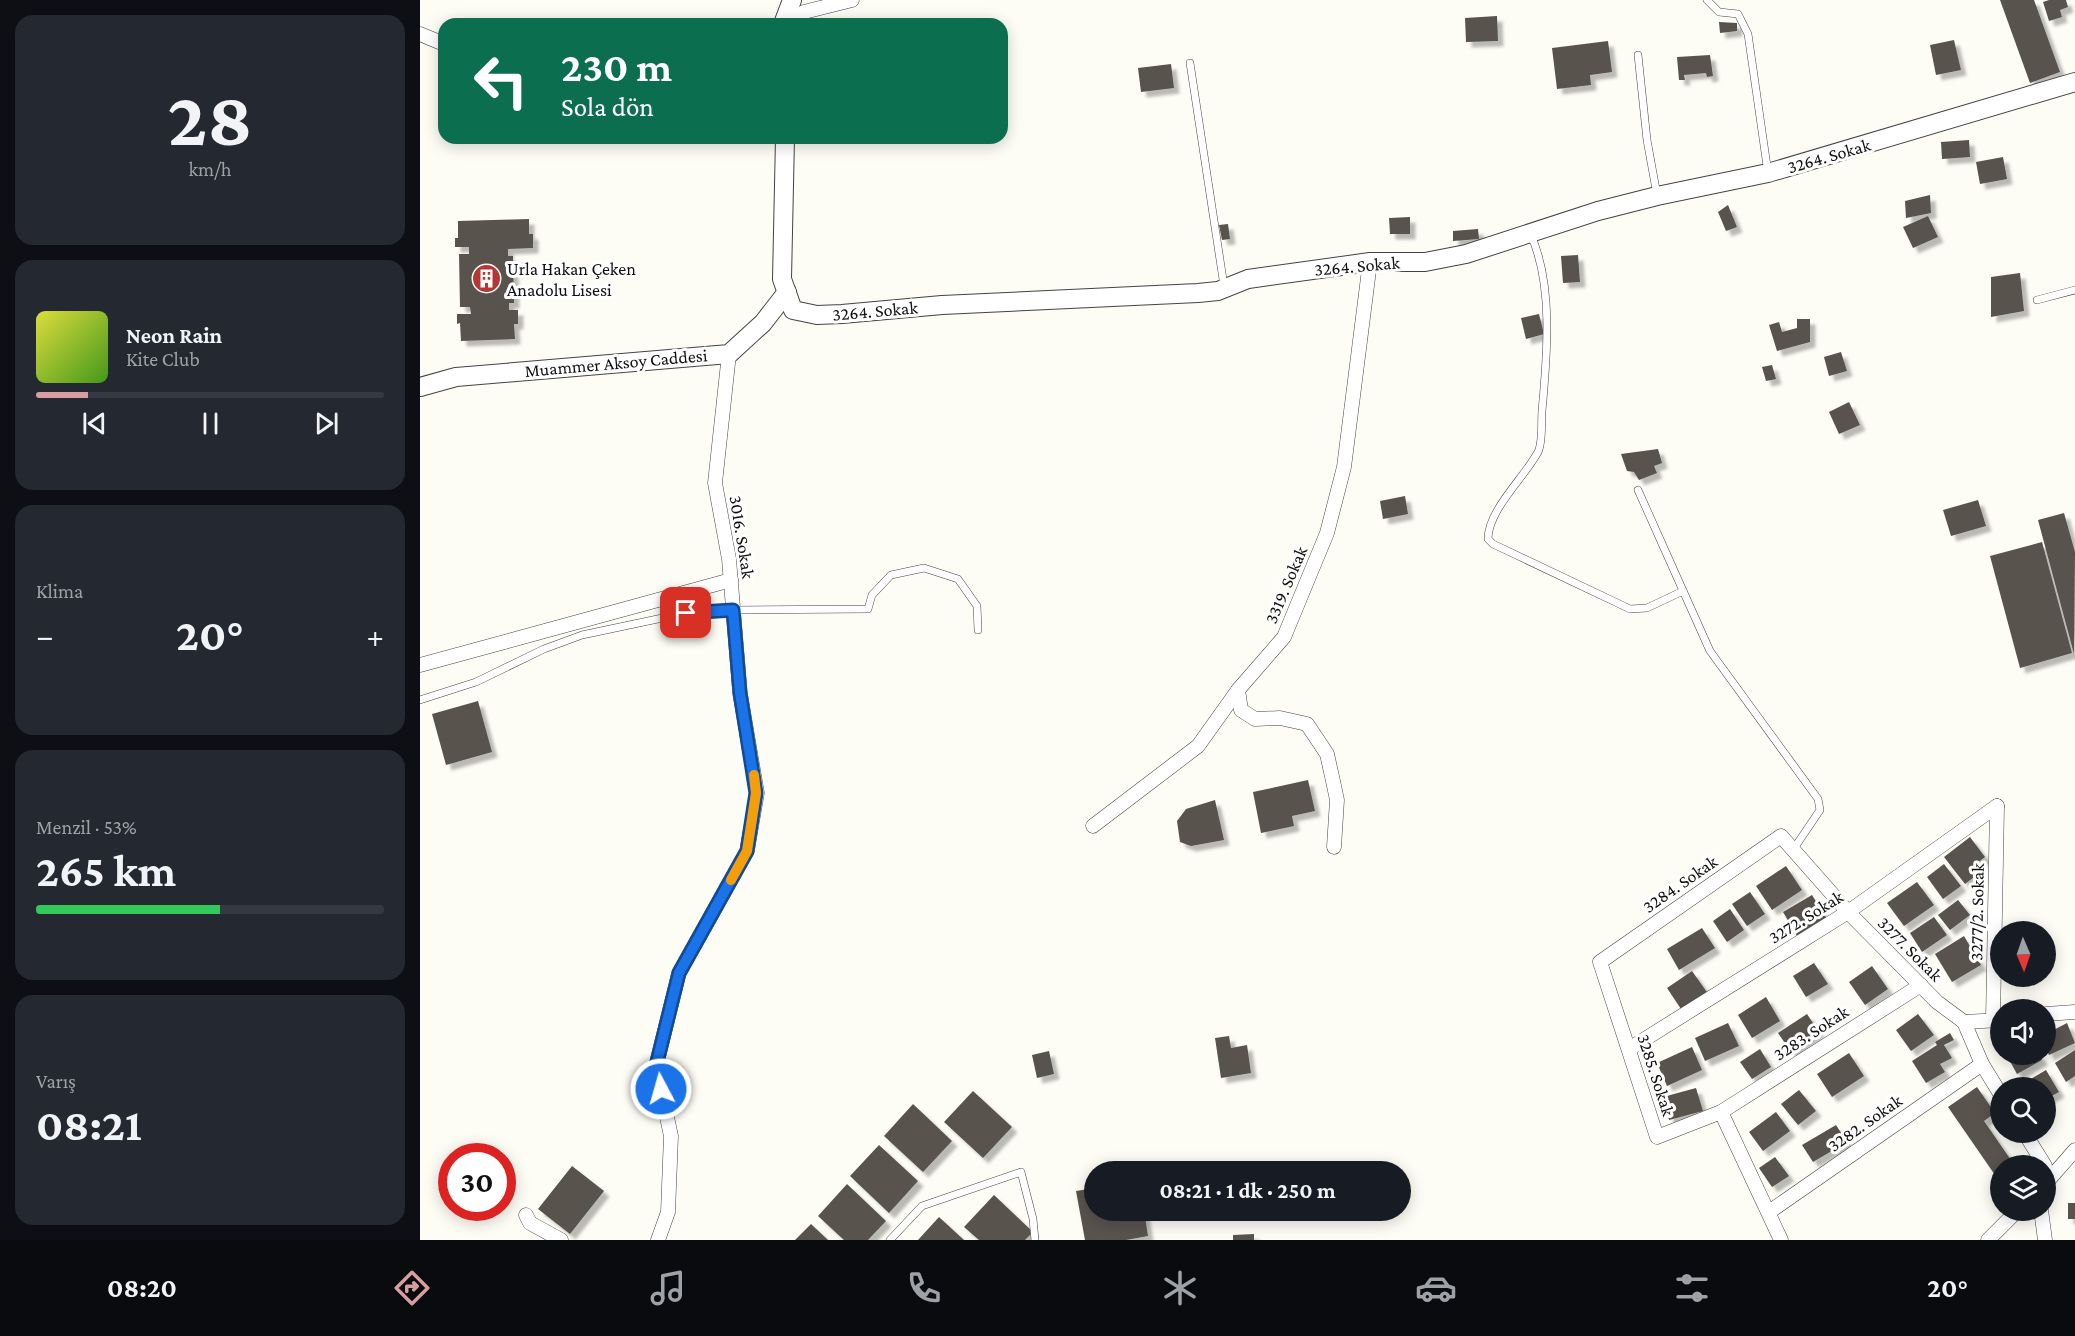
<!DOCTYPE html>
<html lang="tr">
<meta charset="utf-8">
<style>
body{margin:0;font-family:"Crimson Pro",serif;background:#242831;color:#f1f3f6;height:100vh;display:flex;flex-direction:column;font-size:22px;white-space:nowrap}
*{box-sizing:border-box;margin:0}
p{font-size:20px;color:#9ea1a6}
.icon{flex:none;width:33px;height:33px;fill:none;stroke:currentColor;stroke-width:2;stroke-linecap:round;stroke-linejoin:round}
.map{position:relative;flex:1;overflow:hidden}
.panel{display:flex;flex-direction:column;gap:15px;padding:15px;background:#0d0f14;width:420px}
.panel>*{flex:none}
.hud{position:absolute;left:18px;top:18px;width:570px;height:126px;border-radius:18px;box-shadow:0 3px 15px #0003;background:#0b6e4f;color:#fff;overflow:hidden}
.needle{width:39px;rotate:178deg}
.tools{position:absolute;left:1570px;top:921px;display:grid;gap:12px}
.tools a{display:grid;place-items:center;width:66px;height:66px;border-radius:50%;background:#171b24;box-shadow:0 3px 15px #0003;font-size:30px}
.speed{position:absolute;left:18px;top:1143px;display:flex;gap:12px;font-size:30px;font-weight:700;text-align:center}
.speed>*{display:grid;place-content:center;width:78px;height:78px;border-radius:50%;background:#171b24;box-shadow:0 3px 15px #0003;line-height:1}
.speed .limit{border:9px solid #d22;background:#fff;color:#111}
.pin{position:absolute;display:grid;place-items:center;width:51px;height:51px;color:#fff;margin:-26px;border-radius:12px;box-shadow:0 3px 9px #0006}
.me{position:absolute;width:66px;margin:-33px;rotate:354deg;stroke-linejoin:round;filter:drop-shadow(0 0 4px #0008)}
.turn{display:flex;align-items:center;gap:21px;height:126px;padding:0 24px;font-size:27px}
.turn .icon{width:78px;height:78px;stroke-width:2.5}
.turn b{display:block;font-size:42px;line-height:51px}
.big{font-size:45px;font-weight:700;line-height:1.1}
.panel .card{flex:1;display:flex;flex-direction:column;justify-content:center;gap:9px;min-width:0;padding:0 21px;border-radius:18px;background:#242831}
.panel .dial{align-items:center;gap:0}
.dial b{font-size:78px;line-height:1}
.song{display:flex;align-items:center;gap:18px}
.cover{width:72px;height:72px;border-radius:9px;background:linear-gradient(135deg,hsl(60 70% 55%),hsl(100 70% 35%))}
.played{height:6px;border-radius:3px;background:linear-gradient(90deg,#d69e9f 15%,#363941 15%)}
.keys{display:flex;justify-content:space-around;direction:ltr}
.heat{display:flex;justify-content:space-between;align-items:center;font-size:33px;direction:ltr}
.charge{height:9px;border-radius:4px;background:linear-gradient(90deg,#34c759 53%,#363941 0)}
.trip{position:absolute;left:664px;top:1161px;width:327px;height:60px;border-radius:30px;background:#171b24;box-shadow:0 3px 15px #0003;font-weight:700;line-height:60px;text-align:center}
.tabs{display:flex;height:96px;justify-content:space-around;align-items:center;background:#090b0e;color:#9ea1a6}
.tabs .icon{width:42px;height:42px}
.tabs .active{color:#d69e9f}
.tabs b{font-size:27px;color:#f1f3f6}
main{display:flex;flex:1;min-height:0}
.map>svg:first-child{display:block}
.building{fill:#58524e;filter:url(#shadow)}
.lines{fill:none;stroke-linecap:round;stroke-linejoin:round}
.service-casing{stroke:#434343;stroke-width:8}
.minor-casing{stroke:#434343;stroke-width:15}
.tertiary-casing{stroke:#434343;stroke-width:20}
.service{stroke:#fff;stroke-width:7}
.minor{stroke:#fff;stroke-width:14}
.tertiary{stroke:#fff;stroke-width:18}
.route-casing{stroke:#114b97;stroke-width:15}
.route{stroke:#1a73e8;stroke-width:10}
.slow{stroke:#f59e0b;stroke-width:10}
.labels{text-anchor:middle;stroke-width:6;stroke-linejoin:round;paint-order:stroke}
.street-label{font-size:18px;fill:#101010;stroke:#fff}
.poi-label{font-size:18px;fill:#101010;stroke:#fff;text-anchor:start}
</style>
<main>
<section class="panel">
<div class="card dial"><b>28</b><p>km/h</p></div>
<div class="card">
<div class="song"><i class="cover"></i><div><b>Neon Rain</b><p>Kite Club</p></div></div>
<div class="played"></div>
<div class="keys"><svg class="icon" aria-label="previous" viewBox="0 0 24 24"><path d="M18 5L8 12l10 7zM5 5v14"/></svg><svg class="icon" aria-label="pause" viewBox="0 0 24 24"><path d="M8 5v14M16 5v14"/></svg><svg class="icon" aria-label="next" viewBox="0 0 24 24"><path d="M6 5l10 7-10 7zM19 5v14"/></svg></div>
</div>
<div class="card"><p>Klima</p>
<div class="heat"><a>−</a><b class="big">20°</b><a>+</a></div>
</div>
<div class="card"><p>Menzil · 53%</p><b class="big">265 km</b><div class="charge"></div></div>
<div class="card"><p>Varış</p><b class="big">08:21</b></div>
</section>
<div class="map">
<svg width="1655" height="1240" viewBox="0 0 1655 1240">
<defs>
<filter id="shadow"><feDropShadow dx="5.5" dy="5.5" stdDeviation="1.5" flood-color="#0004"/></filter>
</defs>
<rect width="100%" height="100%" fill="#fefdf5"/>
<!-- building -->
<g class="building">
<polygon points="1580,0 1614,0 1640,72 1610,83"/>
<polygon points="1629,0 1646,0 1648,7 1640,10 1642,17 1629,21 1623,2"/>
<polygon points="1077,16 1078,41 1046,42 1045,18"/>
<polygon points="1299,22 1317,23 1317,31 1300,33"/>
<polygon points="1534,40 1541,70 1516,75 1510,45"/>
<polygon points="1188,41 1192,72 1170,75 1171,85 1137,89 1132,48"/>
<polygon points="1290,55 1293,76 1287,77 1286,73 1264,75 1265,80 1259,80 1257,57"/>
<polygon points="751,64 754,88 721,92 718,68"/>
<polygon points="1549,140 1550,157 1522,159 1521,142"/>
<polygon points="1583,157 1587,179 1560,184 1556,162"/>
<polygon points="1510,195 1511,213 1486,218 1485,201"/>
<polygon points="1308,205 1317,227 1306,231 1298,212"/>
<polygon points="1508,216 1518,237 1493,248 1483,227"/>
<polygon points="990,217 990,234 970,234 969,218"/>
<polygon points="109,219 109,234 113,234 113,248 88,249 88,256 93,256 94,303 89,303 89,310 98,310 98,324 94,324 95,339 41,341 40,323 37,324 37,314 51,314 50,307 40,307 39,254 49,254 49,247 35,247 35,238 38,238 38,221"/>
<polygon points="808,224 810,239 802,240 799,225"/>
<polygon points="1058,229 1059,239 1033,241 1033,231"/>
<polygon points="1158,255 1160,282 1143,283 1141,256"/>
<polygon points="1600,273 1604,311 1571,317 1571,277"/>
<polygon points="1119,314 1124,334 1106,339 1101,318"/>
<polygon points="1377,319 1390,319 1390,342 1357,351 1349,325 1359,322 1362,332 1377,328"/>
<polygon points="1421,352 1427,371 1409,376 1404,357"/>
<polygon points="1352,365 1356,379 1346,381 1342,367"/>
<polygon points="1429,402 1440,425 1419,434 1409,412"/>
<polygon points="1238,449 1242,463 1234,466 1237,473 1219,480 1214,472 1207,471 1201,454"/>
<polygon points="985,496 988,514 963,519 960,501"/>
<polygon points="1558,500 1566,526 1531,536 1523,510"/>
<polygon points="1644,513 1655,552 1654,654 1618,520"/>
<polygon points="1622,542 1652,653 1600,668 1570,556"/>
<polygon points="58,701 72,752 26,765 12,714"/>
<polygon points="888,780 895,811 872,816 874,826 841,833 833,792"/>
<polygon points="795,800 804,840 771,846 760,842 757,821 766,809"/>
<polygon points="1550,837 1565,857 1552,867 1558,874 1545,884 1524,857"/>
<polygon points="1524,864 1541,886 1523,899 1507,877"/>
<polygon points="1366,866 1382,890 1352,910 1336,886"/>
<polygon points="1497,882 1514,905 1484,926 1467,903"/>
<polygon points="1330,892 1345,914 1327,926 1312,904"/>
<polygon points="1392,895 1407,919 1377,936 1363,912"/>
<polygon points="1538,900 1550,915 1530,930 1518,915"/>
<polygon points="1310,909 1324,930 1307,942 1293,921"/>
<polygon points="1514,917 1527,935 1502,952 1490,933"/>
<polygon points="1282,928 1295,948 1259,970 1247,949"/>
<polygon points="1544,936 1561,965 1532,982 1515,954"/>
<polygon points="1394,963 1408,984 1386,997 1373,976"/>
<polygon points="1452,966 1468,989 1445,1005 1429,982"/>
<polygon points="1272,971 1289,995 1263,1012 1247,988"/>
<polygon points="1346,997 1360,1021 1332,1038 1318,1015"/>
<polygon points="1387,1014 1399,1032 1371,1052 1358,1033"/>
<polygon points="1498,1014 1514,1035 1491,1051 1476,1030"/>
<polygon points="1308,1023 1319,1046 1285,1061 1275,1038"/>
<polygon points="1647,1023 1655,1043 1629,1055 1626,1049 1626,1034"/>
<polygon points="1530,1033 1534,1040 1524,1045 1532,1058 1520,1064 1525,1072 1506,1083 1492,1061 1517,1045 1515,1042"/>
<polygon points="809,1036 811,1048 827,1045 831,1073 801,1078 795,1038"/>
<polygon points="1272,1047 1282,1070 1247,1086 1237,1063"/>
<polygon points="1340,1049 1351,1067 1332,1079 1320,1062"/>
<polygon points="1655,1050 1655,1076 1646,1082 1635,1063"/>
<polygon points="629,1051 634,1074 617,1078 612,1055"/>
<polygon points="1429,1053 1444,1076 1412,1097 1397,1074"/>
<polygon points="1586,1054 1619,1054 1622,1060 1597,1074"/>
<polygon points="1626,1070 1639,1092 1626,1099 1626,1088 1607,1088 1604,1083"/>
<polygon points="1557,1087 1575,1113 1564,1121 1593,1163 1590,1166 1581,1166 1581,1171 1575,1175 1528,1107"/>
<polygon points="1276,1088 1283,1111 1249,1120 1243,1097"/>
<polygon points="1379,1090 1396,1111 1378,1125 1361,1104"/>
<polygon points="553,1091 592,1127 563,1158 524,1122"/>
<polygon points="493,1104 532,1141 503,1172 464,1136"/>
<polygon points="1356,1112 1370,1131 1343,1151 1329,1132"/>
<polygon points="1416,1125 1427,1142 1393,1162 1382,1145"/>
<polygon points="459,1145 498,1181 469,1213 430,1176"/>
<polygon points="1355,1157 1369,1176 1352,1187 1339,1168"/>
<polygon points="152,1166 184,1191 150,1234 118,1209"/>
<polygon points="427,1184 466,1221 448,1240 424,1240 398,1216"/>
<polygon points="675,1188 675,1210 724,1210 728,1236 706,1240 665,1240 656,1191"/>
<polygon points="574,1195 613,1232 605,1240 559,1240 544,1227"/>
<rect x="1648" y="1203" width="7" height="16"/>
<polygon points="519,1217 544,1240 498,1240"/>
<polygon points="391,1224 408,1240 375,1240"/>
<polygon points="834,1234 834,1240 813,1240 813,1235"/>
</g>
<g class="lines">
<defs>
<g id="service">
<polyline points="1287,0 1299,12 1318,14 1328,34 1348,173"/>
<polyline points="1218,55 1227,140 1237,195"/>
<polyline points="770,63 804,286"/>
<path d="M1110 233C1134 284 1127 357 1122 411 1121 423 1123 442 1118 452 1104 478 1068 510 1068 539L1073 544 1210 609 1227 608 1263 591"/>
<polyline points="1617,300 1655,290"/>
<polyline points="1218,490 1290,651 1398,799 1400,810 1373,850"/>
<polyline points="0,700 56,682 124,649 162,635 266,613 313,610 448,609 452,595 471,575 504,568 538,579 557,606 558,630"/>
<polyline points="470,1240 502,1206 601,1172 613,1219 615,1240"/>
</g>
<g id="minor">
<polyline points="364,24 384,12 432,0"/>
<polyline points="0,34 24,44"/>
<polyline points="0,665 311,580"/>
<polyline points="673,826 778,746 818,690"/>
<polyline points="914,847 917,800 913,781 907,754 887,724 860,718 835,719 821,710 818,690 864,637 907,533 924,467 950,262"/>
<polyline points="1501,985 1301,1112 1237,1137 1180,962 1361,836 1428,912 1517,1002 1544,1022 1562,1064 1581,1095"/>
<polyline points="1626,1014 1655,1012"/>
<polyline points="1573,1020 1577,806"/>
<polyline points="1544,1022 1581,1020"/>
<polyline points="1209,1049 1428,912 1577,806"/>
<polyline points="1301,1112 1361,1240"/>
<polyline points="1604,1132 1625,1166"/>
<polyline points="1626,1183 1655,1150"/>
<polyline points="1621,1210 1625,1240"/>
<polyline points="1349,1212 1562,1064"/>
<polyline points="106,1215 110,1223 141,1240"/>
<polyline points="238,1240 248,1212 251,1136 236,1066 259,973 327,851 337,793 320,693 309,559 295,483 309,354"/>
<polyline points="1568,1240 1598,1210"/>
</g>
<g id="tertiary">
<polyline points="363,24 372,0"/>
<polyline points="365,138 362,279 373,310 397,315 422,314 522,305 778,293 798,291 828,279 950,262 1005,262 1046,254 1178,211 1237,196 1348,173 1655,82"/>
<polyline points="0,387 36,377 309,354 343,323 367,292"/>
</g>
</defs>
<!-- service casing -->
<use href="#service" class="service-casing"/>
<!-- minor casing -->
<use href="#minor" class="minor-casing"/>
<!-- tertiary casing -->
<use href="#tertiary" class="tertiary-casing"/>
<!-- service -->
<use href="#service" class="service"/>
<!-- minor -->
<use href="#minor" class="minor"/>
<!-- tertiary -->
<use href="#tertiary" class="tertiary"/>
</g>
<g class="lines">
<defs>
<polyline id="route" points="241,1089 236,1066 259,973 327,851 336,793 320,693 313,610 266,613"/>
</defs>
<!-- route casing -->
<use href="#route" class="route-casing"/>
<!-- route -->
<use href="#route" class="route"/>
<!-- slow -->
<polyline class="slow" points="311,880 327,851 336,793 334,775"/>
</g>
<!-- icons -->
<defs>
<symbol id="building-disc" viewBox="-11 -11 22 22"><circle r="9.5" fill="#b43735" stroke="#fff"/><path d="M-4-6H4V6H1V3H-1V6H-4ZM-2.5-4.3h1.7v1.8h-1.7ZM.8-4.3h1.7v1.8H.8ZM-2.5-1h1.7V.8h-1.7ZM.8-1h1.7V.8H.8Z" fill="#fff"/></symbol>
</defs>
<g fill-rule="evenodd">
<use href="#building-disc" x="50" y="262" width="33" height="33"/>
</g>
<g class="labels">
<!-- street labels -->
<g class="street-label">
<text transform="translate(1409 156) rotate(-16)" y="6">3264. Sokak</text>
<text transform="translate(937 266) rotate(-5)" y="6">3264. Sokak</text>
<text transform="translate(455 311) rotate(-5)" y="6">3264. Sokak</text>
<text transform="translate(196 363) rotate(-5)" y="6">Muammer Aksoy Caddesi</text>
<text transform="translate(322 537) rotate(81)" y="6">3016. Sokak</text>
<text transform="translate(866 585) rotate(-67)" y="6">3319. Sokak</text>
<text transform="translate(1260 884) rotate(-35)" y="6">3284. Sokak</text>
<text transform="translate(1557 912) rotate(-89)" y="6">3277/2. Sokak</text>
<text transform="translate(1386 917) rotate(-32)" y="6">3272. Sokak</text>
<text transform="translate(1490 949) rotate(45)" y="6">3277. Sokak</text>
<text transform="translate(1391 1033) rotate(-33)" y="6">3283. Sokak</text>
<text transform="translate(1236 1075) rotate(72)" y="6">3285. Sokak</text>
<text transform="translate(1445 1123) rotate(-35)" y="6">3282. Sokak</text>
</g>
<!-- poi labels -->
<g class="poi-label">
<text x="87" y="275">Urla Hakan Çeken<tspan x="87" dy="21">Anadolu Lisesi</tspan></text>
</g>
</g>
</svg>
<div class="tools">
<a><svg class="needle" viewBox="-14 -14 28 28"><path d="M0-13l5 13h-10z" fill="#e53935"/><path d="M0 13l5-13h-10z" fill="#9ea1a6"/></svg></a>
<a><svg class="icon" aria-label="sound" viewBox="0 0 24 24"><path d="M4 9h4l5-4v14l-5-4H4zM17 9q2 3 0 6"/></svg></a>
<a><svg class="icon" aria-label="search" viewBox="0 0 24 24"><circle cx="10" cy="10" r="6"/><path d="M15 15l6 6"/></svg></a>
<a><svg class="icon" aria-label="layers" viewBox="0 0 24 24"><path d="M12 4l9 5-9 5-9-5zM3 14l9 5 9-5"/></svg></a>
</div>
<div class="speed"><div class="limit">30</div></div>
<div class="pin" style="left:266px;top:613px;background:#d93025"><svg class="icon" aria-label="arrive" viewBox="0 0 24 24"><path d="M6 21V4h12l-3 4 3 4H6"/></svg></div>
<svg class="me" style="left:241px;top:1089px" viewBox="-20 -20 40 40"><circle r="17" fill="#1a73e8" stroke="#fff" stroke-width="3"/><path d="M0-11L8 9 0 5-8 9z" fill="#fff"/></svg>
<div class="trip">08:21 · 1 dk · 250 m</div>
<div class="hud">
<div class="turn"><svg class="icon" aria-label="left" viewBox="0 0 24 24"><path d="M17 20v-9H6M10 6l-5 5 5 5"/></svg><div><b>230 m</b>Sola dön</div></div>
</div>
</div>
</main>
<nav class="tabs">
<b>08:20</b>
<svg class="icon active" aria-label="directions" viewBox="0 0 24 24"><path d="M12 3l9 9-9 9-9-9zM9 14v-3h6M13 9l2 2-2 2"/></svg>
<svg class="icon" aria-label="music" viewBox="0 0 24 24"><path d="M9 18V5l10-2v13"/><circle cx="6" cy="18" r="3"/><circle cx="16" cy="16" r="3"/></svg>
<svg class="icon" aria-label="phone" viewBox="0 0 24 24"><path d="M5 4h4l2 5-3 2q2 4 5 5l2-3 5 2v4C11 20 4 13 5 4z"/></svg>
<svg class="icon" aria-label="climate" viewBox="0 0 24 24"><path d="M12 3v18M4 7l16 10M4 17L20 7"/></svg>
<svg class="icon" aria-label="car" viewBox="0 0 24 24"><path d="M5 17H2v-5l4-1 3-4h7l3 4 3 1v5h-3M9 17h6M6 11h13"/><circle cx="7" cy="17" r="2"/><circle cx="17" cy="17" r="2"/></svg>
<svg class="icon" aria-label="filters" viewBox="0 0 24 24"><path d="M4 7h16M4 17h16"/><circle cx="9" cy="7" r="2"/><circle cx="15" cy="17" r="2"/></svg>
<b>20°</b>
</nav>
